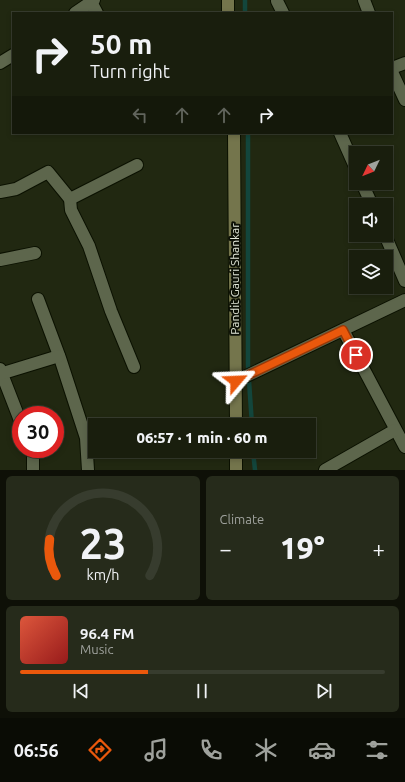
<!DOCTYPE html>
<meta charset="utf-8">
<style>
body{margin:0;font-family:Ubuntu,sans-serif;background:#262b1b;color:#f1f3f6;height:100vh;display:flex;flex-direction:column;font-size:15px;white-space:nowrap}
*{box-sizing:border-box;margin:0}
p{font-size:13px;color:#9fa29d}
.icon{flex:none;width:22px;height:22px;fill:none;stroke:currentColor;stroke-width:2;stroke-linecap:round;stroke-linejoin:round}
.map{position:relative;height:470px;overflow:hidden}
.panel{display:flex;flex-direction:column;gap:6px;padding:6px;background:#0e1007;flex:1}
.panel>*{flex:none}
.top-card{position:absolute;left:12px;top:12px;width:381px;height:122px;border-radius:0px;box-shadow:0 2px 6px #0003,0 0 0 1px #373c2e;background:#191e0d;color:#f1f3f6;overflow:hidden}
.needle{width:26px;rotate:227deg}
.tools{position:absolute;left:349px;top:146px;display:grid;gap:8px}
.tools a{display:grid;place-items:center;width:44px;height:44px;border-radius:0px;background:#191e0d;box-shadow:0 2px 6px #0003,0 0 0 1px #373c2e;font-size:20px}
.speed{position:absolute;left:12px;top:406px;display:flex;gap:8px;font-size:20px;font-weight:700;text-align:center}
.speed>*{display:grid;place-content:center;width:52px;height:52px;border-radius:50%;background:#191e0d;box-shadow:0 2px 6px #0003,0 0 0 1px #373c2e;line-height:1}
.speed .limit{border:6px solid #d22;background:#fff;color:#111}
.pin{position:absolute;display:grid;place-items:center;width:34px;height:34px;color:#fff;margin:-17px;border:2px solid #fff;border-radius:50%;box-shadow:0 1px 4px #0007}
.me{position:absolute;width:44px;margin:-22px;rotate:64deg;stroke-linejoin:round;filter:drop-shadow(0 0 3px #0008)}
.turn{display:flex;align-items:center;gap:14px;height:84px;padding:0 12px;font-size:18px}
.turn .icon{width:52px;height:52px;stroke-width:2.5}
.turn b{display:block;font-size:28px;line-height:34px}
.lanes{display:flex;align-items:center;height:38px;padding:0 12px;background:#0003;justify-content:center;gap:20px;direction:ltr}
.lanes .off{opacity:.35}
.big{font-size:30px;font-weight:800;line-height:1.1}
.panel .tile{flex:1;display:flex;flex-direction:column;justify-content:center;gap:6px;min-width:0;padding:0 14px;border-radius:6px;background:#262b1b}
.panel .dial{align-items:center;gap:0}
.dial svg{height:104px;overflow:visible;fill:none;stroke:#373c2e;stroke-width:7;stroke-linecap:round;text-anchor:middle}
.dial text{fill:#f1f3f6;stroke:none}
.song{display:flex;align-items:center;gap:12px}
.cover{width:48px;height:48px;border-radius:6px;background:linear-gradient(135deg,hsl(10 70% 55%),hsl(0 70% 35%))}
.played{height:4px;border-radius:2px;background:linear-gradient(90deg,#ea580c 35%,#373c2e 35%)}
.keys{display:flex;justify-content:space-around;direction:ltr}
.heat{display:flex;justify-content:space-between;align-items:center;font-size:22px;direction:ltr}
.panel .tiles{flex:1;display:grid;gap:6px;grid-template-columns:1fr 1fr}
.tile:last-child{grid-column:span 2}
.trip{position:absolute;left:88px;top:418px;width:228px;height:40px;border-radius:0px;background:#191e0d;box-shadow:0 2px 6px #0003,0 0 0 1px #373c2e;font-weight:800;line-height:40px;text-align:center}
.dock{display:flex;height:64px;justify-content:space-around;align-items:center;background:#0a0c05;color:#9fa29d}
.dock .icon{width:28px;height:28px}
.dock .current{color:#ea580c}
.dock b{font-size:18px;color:#f1f3f6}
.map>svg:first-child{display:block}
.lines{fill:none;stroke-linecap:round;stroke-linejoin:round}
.stream{stroke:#13463c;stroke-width:4.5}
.street-casing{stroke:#0b1100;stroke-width:14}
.secondary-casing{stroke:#0b1100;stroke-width:14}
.street{stroke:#5d664c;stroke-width:12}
.secondary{stroke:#74754c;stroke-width:12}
.route-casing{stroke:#983908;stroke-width:10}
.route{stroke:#ea580c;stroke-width:7}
.labels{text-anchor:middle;stroke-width:4;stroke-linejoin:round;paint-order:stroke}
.street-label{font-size:12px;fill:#e1e6d8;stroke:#0c1006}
</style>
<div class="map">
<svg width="405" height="470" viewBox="0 0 405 470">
<rect width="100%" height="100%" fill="#212811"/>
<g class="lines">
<!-- stream -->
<g class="stream">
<polyline points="245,0 245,13"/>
<polyline points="248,133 248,366 252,425"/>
<polyline points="253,451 255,470"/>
</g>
<defs>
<g id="street">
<polyline points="90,0 97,13"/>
<polyline points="364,0 369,13"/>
<polyline points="277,1 283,13"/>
<polyline points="75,13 94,0"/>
<polyline points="0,63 13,55"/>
<polyline points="392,68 405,63"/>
<polyline points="392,72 405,100"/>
<polyline points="340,133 356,169"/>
<polyline points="362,183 372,205"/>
<polyline points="0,192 16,189 48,172 70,199 71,210 89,246 111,311 134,367"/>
<polyline points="70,199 137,165"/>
<polyline points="385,235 405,281"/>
<polyline points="0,260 35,253"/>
<polyline points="38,299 60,358 86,438 88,470"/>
<polyline points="343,330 405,447"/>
<polyline points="0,369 21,423"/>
<polyline points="0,374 59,356"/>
<polyline points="236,381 405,300"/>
<polyline points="31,449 33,453 33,470"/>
<polyline points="325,470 395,430"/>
</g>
<g id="secondary">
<polyline points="228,0 228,13"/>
<polyline points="234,133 236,425"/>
<polyline points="236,451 236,470"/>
</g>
</defs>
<!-- street casing -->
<use href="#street" class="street-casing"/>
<!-- secondary casing -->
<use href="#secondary" class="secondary-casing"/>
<!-- street -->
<use href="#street" class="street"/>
<!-- secondary -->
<use href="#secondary" class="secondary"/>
</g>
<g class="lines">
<defs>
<polyline id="route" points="236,381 343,330 356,355"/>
</defs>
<!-- route casing -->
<use href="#route" class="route-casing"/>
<!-- route -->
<use href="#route" class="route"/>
</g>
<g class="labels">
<!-- street labels -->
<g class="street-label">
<text transform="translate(235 279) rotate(-90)" y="4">Pandit Gauri Shankar</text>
</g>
</g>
</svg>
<div class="tools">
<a><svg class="needle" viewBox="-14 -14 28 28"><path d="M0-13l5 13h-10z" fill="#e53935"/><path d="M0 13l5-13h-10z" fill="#9fa29d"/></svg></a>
<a><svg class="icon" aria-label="sound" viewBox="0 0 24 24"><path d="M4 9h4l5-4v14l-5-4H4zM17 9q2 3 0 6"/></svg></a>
<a><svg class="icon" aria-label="layers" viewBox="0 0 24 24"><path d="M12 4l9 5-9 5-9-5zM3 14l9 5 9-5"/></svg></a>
</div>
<div class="speed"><div class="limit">30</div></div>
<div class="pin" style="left:356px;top:355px;background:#d93025"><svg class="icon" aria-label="arrive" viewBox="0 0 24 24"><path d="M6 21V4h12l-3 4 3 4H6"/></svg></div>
<svg class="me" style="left:236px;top:381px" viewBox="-20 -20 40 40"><path d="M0-17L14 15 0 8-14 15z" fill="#ea580c" stroke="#fff" stroke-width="4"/></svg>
<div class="trip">06:57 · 1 min · 60 m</div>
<div class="top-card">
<div class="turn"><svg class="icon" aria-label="right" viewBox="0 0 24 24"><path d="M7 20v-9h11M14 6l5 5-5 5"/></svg><div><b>50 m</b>Turn right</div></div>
<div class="lanes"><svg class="icon off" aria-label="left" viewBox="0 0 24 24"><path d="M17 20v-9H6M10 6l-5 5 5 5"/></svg><svg class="icon off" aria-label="ahead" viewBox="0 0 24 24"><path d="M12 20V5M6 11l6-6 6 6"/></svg><svg class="icon off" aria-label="ahead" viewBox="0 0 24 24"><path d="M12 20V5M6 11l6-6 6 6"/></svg><svg class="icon" aria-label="right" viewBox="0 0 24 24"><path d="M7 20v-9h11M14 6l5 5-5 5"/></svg></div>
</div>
</div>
<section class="panel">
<div class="tiles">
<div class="tile dial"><svg viewBox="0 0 100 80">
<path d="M14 69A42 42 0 1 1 86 69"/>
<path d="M14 69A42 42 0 0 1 9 41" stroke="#ea580c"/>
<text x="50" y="56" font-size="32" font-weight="700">23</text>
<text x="50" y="72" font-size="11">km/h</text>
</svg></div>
<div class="tile"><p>Climate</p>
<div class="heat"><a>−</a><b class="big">19°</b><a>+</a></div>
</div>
<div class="tile">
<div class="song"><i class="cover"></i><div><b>96.4 FM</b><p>Music</p></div></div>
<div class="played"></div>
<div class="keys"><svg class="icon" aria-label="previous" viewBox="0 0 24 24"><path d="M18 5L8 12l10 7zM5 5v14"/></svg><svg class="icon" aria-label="pause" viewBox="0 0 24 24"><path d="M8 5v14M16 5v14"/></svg><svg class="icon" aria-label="next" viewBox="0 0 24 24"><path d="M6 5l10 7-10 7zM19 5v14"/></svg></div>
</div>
</div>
</section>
<nav class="dock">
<b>06:56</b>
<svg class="icon current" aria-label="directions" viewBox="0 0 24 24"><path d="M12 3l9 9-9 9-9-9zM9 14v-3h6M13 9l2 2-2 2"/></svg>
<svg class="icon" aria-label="music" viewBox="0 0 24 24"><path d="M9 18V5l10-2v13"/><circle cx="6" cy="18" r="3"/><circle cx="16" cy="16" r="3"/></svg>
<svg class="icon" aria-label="phone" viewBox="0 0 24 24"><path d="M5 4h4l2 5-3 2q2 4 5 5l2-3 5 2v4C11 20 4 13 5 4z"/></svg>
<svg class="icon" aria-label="climate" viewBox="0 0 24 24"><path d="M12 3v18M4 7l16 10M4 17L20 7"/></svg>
<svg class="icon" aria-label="car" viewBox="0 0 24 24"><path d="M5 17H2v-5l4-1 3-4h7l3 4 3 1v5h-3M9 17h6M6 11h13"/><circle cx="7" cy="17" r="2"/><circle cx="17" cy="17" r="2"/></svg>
<svg class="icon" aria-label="filters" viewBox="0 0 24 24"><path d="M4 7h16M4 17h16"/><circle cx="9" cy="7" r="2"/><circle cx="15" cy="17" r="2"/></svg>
</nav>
